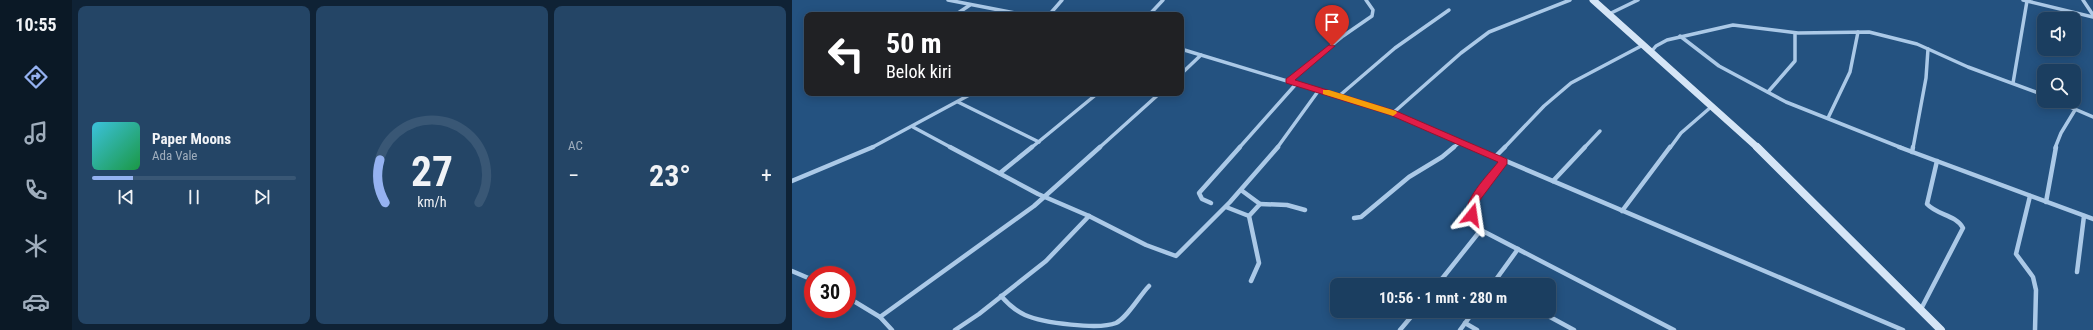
<!DOCTYPE html>
<html lang="id">
<meta charset="utf-8">
<style>
body{margin:0;font-family:"Roboto Condensed",sans-serif;background:#244566;color:#f1f3f6;height:100vh;display:flex;flex-direction:column;font-size:15px;white-space:nowrap}
*{box-sizing:border-box;margin:0}
p{font-size:13px;color:#a0aebd}
.icon{flex:none;width:22px;height:22px;fill:none;stroke:currentColor;stroke-width:2;stroke-linecap:round;stroke-linejoin:round}
.map{position:relative;flex:1;overflow:hidden}
.panel{display:flex;flex-direction:column;gap:6px;padding:6px;background:#0f2235;width:720px}
.panel>*{flex:none}
.hud{position:absolute;left:12px;top:12px;width:380px;height:84px;border-radius:8px;box-shadow:0 2px 10px #0003,0 0 0 1px #395775;background:#202124;color:#fff;overflow:hidden}
.controls{position:absolute;left:1245px;top:12px;display:grid;gap:8px}
.controls a{display:grid;place-items:center;width:44px;height:44px;border-radius:8px;background:#1b3e60;box-shadow:0 2px 10px #0003,0 0 0 1px #395775;font-size:20px}
.speed{position:absolute;left:12px;top:266px;display:flex;gap:8px;font-size:20px;font-weight:700;text-align:center}
.speed>*{display:grid;place-content:center;width:52px;height:52px;border-radius:50%;background:#1b3e60;box-shadow:0 2px 10px #0003,0 0 0 1px #395775;line-height:1}
.speed .limit{border:6px solid #d22;background:#fff;color:#111}
.pin{position:absolute;display:grid;place-items:center;width:34px;height:34px;color:#fff;margin:-41px -17px;border-radius:50% 50% 50% 0;rotate:-45deg;box-shadow:0 0 4px #0007}
.pin .icon{rotate:45deg}
.me{position:absolute;width:44px;margin:-22px;rotate:15deg;stroke-linejoin:round;filter:drop-shadow(0 0 3px #0008)}
.turn{display:flex;align-items:center;gap:14px;height:84px;padding:0 16px;font-size:18px}
.turn .icon{width:52px;height:52px;stroke-width:2.5}
.turn b{display:block;font-size:28px;line-height:34px}
.big{font-size:30px;font-weight:700;line-height:1.1}
.panel .tile{flex:1;display:flex;flex-direction:column;justify-content:center;gap:6px;min-width:0;padding:0 14px;border-radius:8px;background:#244566}
.panel .dial{align-items:center;gap:0}
.dial svg{height:104px;overflow:visible;fill:none;stroke:#395775;stroke-width:7;stroke-linecap:round;text-anchor:middle}
.dial text{fill:#f1f3f6;stroke:none}
.song{display:flex;align-items:center;gap:12px}
.cover{width:48px;height:48px;border-radius:6px;background:linear-gradient(135deg,hsl(190 70% 55%),hsl(140 70% 35%))}
.played{height:4px;border-radius:2px;background:linear-gradient(90deg,#95b2f1 20%,#395775 20%)}
.keys{display:flex;justify-content:space-around;direction:ltr}
.heat{display:flex;justify-content:space-between;align-items:center;font-size:22px;direction:ltr}
.panel .tiles{flex:1;display:grid;gap:6px;grid-template-columns:repeat(3,1fr)}
.trip{position:absolute;left:538px;top:278px;width:226px;height:40px;border-radius:8px;background:#1b3e60;box-shadow:0 2px 10px #0003,0 0 0 1px #395775;font-weight:700;line-height:40px;text-align:center}
main{display:flex;flex:1;min-height:0}
.menu{display:flex;flex-direction:column;width:72px;justify-content:space-around;align-items:center;background:#0b1926;color:#a0aebd}
.menu .icon{width:28px;height:28px}
.menu .current{color:#95b2f1}
.menu b{font-size:18px;color:#f1f3f6}
.map>svg:first-child{display:block}
.lines{fill:none;stroke-linecap:round;stroke-linejoin:round}
.street-far1{stroke:#abc9e7;stroke-width:3.5}
.street{stroke:#abc9e7;stroke-width:4.5}
.secondary-far1{stroke:#d5e5f6;stroke-width:7}
.secondary{stroke:#d5e5f6;stroke-width:8}
.route{fill:#e11d48;stroke:#92132f}
.slow{fill:#f59e0b}
</style>
<main>
<nav class="menu">
<b>10:55</b>
<svg class="icon current" aria-label="directions" viewBox="0 0 24 24"><path d="M12 3l9 9-9 9-9-9zM9 14v-3h6M13 9l2 2-2 2"/></svg>
<svg class="icon" aria-label="music" viewBox="0 0 24 24"><path d="M9 18V5l10-2v13"/><circle cx="6" cy="18" r="3"/><circle cx="16" cy="16" r="3"/></svg>
<svg class="icon" aria-label="phone" viewBox="0 0 24 24"><path d="M5 4h4l2 5-3 2q2 4 5 5l2-3 5 2v4C11 20 4 13 5 4z"/></svg>
<svg class="icon" aria-label="climate" viewBox="0 0 24 24"><path d="M12 3v18M4 7l16 10M4 17L20 7"/></svg>
<svg class="icon" aria-label="car" viewBox="0 0 24 24"><path d="M5 17H2v-5l4-1 3-4h7l3 4 3 1v5h-3M9 17h6M6 11h13"/><circle cx="7" cy="17" r="2"/><circle cx="17" cy="17" r="2"/></svg>
</nav>
<section class="panel">
<div class="tiles">
<div class="tile">
<div class="song"><i class="cover"></i><div><b>Paper Moons</b><p>Ada Vale</p></div></div>
<div class="played"></div>
<div class="keys"><svg class="icon" aria-label="previous" viewBox="0 0 24 24"><path d="M18 5L8 12l10 7zM5 5v14"/></svg><svg class="icon" aria-label="pause" viewBox="0 0 24 24"><path d="M8 5v14M16 5v14"/></svg><svg class="icon" aria-label="next" viewBox="0 0 24 24"><path d="M6 5l10 7-10 7zM19 5v14"/></svg></div>
</div>
<div class="tile dial"><svg viewBox="0 0 100 80">
<path d="M14 69A42 42 0 1 1 86 69"/>
<path d="M14 69A42 42 0 0 1 10 36" stroke="#95b2f1"/>
<text x="50" y="56" font-size="32" font-weight="700">27</text>
<text x="50" y="72" font-size="11">km/h</text>
</svg></div>
<div class="tile"><p>AC</p>
<div class="heat"><a>−</a><b class="big">23°</b><a>+</a></div>
</div>
</div>
</section>
<div class="map">
<svg width="1301" height="330" viewBox="0 0 1301 330">
<rect width="100%" height="100%" fill="#245280"/>
<g class="lines">
<!-- street-far1 -->
<g class="street-far1">
<polyline points="156,0 233,15"/>
<polyline points="1231,0 1301,17"/>
<polyline points="1291,0 1301,15"/>
<polyline points="817,14 846,0"/>
<polyline points="163,15 178,5"/>
<polyline points="257,15 270,0"/>
<polyline points="357,15 371,0"/>
<polyline points="888,36 927,66 994,102 1110,148"/>
<polyline points="389,49 601,113 683,148"/>
<polyline points="859,52 864,46 875,40 941,25 1006,33 1077,32 1125,44 1176,67 1252,95"/>
<polyline points="389,74 409,55"/>
<polyline points="497,81 551,36 580,16 581,10 574,0"/>
<polyline points="1221,83 1235,1"/>
<polyline points="976,92 1003,61 1003,33"/>
<polyline points="547,96 603,48 657,10"/>
<polyline points="1264,101 1301,117"/>
<polyline points="166,102 247,142"/>
<polyline points="601,113 669,53 697,32 778,0"/>
<polyline points="1036,118 1058,72 1066,32"/>
<polyline points="121,127 160,148"/>
<polyline points="79,148 181,93"/>
<polyline points="239,148 306,93"/>
<polyline points="307,148 368,93"/>
<polyline points="447,148 504,84"/>
<polyline points="485,148 527,90"/>
<polyline points="661,148 668,142"/>
<polyline points="712,148 752,106 779,83 851,45"/>
<polyline points="792,148 808,131"/>
<polyline points="878,148 889,133 919,107"/>
<polyline points="1121,148 1134,78 1136,49"/>
<polyline points="1263,148 1269,133 1283,110"/>
</g>
<!-- street -->
<g class="street">
<polyline points="158,147 246,194 297,216 354,245 384,256 438,202 486,147"/>
<polyline points="681,147 1111,330"/>
<polyline points="1107,147 1301,219"/>
<polyline points="1120,152 1121,147"/>
<polyline points="703,157 713,147"/>
<polyline points="712,161 680,204 679,215 685,228 882,330"/>
<polyline points="208,173 240,147"/>
<polyline points="0,181 81,147"/>
<polyline points="761,181 793,147"/>
<polyline points="449,190 468,204 457,216 467,263 459,281"/>
<polyline points="1238,196 1224,254 1241,277 1244,290 1243,330"/>
<polyline points="1254,202 1264,147"/>
<polyline points="419,203 410,199 407,193 448,147"/>
<polyline points="468,204 495,205 513,210"/>
<polyline points="434,207 457,216"/>
<polyline points="830,211 878,147"/>
<polyline points="562,218 569,217 617,177 650,157 662,147"/>
<polyline points="0,271 21,280"/>
<polyline points="1285,272 1292,216"/>
<polyline points="645,285 688,231"/>
<polyline points="700,285 726,249"/>
<path d="M209 296C216 304 224 311 233 315 251 323 307 330 324 323 335 318 348 295 357 286"/>
<polyline points="55,297 88,317 100,330"/>
<path d="M1129 309 1171 228C1164 215 1145 215 1135 204L1145 161"/>
<polyline points="747,311 782,330"/>
<polyline points="88,317 242,206 308,147"/>
<polyline points="673,323 685,330"/>
<polyline points="163,330 187,314 254,261 297,216"/>
<polyline points="608,330 624,311"/>
<polyline points="668,330 682,311"/>
</g>
<!-- secondary-far1 -->
<polyline class="secondary-far1" points="801,0 966,148"/>
<!-- secondary -->
<polyline class="secondary" points="965,147 1149,330"/>
</g>
<!-- route -->
<path class="route" d="M537 45 543 46 503 80 604 111 715 159V164L688 200 683 209V218H676C668 202 697 174 706 162L598 115 494 83V79Z"/>
<!-- slow -->
<polygon class="slow" points="531,90 537,90 604,111 605,113 601,116 598,115 531,94"/>
</svg>
<div class="controls">
<a><svg class="icon" aria-label="sound" viewBox="0 0 24 24"><path d="M4 9h4l5-4v14l-5-4H4zM17 9q2 3 0 6"/></svg></a>
<a><svg class="icon" aria-label="search" viewBox="0 0 24 24"><circle cx="10" cy="10" r="6"/><path d="M15 15l6 6"/></svg></a>
</div>
<div class="speed"><div class="limit">30</div></div>
<div class="pin" style="left:540px;top:46px;background:#d93025"><svg class="icon" aria-label="arrive" viewBox="0 0 24 24"><path d="M6 21V4h12l-3 4 3 4H6"/></svg></div>
<svg class="me" style="left:680px;top:215px" viewBox="-20 -20 40 40"><path d="M0-17L14 15 0 8-14 15z" fill="#e11d48" stroke="#fff" stroke-width="4"/></svg>
<div class="trip">10:56 · 1 mnt · 280 m</div>
<div class="hud">
<div class="turn"><svg class="icon" aria-label="left" viewBox="0 0 24 24"><path d="M17 20v-9H6M10 6l-5 5 5 5"/></svg><div><b>50 m</b>Belok kiri</div></div>
</div>
</div>
</main>
